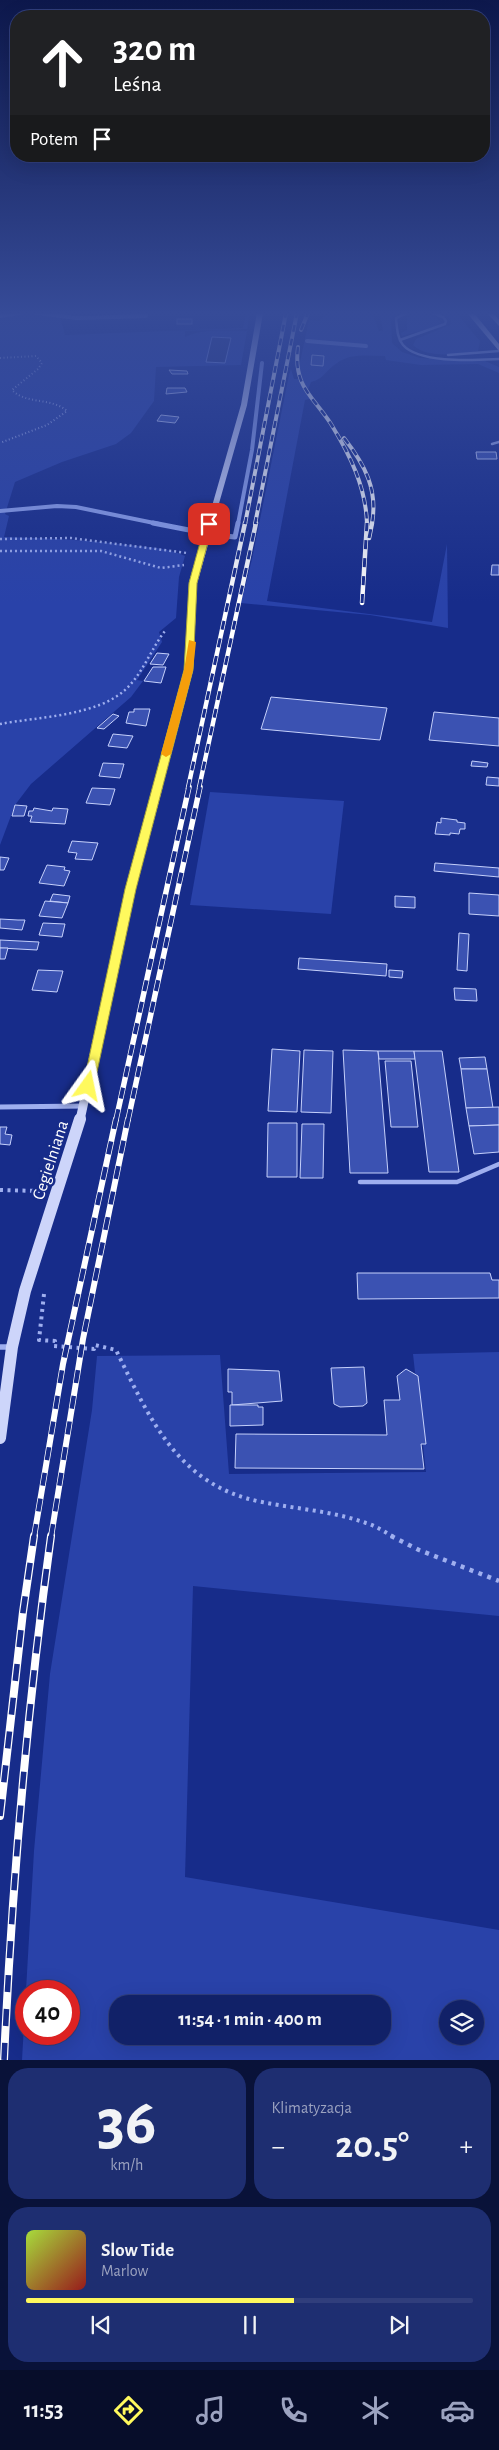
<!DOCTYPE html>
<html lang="pl">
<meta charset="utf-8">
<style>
body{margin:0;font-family:"Alegreya Sans",sans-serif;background:#1e2e71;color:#f1f3f6;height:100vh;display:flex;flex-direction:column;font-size:19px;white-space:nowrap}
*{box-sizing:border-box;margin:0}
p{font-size:16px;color:#9ca3c0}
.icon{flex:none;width:28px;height:28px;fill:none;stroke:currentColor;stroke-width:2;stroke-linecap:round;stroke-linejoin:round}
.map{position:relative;height:2060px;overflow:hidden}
.panel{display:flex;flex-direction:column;gap:8px;padding:8px;background:#091239;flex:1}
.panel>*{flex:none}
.banner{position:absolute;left:10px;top:10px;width:480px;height:152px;border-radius:20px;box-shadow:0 5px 20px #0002,0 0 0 1px #303e7c;background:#202124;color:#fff;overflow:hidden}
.controls{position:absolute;left:439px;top:2000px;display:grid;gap:10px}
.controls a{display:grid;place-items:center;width:45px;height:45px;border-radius:50%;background:#112168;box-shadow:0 5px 20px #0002,0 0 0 1px #303e7c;font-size:25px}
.speed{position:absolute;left:15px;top:1980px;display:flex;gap:10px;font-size:25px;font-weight:700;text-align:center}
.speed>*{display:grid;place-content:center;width:65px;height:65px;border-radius:50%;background:#112168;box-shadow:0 5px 20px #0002,0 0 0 1px #303e7c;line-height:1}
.speed .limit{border:8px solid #d22;background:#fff;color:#111}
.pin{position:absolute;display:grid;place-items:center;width:42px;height:42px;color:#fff;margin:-21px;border-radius:10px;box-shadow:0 2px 8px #0006}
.me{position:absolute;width:55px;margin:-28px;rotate:12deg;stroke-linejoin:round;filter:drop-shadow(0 0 4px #0008)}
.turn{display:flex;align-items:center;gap:18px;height:105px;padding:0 20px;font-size:22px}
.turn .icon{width:65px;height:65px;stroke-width:2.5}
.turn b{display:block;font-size:35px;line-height:42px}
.then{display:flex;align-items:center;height:48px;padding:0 20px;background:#0003;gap:10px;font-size:19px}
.big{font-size:38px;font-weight:600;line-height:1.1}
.panel .widget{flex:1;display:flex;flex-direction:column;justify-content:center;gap:8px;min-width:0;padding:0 18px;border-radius:20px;background:#1e2e71}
.panel .dial{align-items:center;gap:0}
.dial b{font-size:65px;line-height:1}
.song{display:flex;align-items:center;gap:15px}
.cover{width:60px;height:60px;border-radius:8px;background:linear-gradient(135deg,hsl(80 70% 55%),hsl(0 70% 35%))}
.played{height:5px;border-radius:2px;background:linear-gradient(90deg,#fff95d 60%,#303e7c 60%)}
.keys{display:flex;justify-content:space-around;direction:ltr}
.heat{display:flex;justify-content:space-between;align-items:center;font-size:28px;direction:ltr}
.panel .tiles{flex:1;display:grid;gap:8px;grid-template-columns:1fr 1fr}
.widget:last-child{grid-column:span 2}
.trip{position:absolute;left:109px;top:1995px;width:282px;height:50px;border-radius:20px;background:#112168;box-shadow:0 5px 20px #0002,0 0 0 1px #303e7c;font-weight:600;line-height:50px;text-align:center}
.dock{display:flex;height:80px;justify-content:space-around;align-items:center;background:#070d2a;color:#9ca3c0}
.dock .icon{width:35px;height:35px}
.dock .active{color:#fff95d}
.dock b{font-size:22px;color:#f1f3f6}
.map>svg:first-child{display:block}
.green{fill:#2942a9;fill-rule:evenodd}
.water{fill:#213179;stroke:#92a6f1}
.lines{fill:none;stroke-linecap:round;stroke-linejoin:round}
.stream-far1{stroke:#92a6f1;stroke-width:4}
.stream{stroke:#92a6f1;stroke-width:5}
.building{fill:#3b52b2;stroke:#c5d0fb}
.path-far3{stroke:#9fafef;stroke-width:2;stroke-dasharray:1 2.5;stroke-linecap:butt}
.path-far2{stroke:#9fafef;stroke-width:2.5;stroke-dasharray:2 3;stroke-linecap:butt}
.path-far1{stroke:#9fafef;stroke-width:4;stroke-dasharray:3 4.5;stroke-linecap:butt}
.path{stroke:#9fafef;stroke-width:4.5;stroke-dasharray:4 5.5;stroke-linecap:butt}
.lane-far1{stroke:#9fafef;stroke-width:2.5}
.lane{stroke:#9fafef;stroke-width:4.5}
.street-far1{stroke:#9fafef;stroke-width:5}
.street{stroke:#9fafef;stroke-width:5.5}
.secondary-far3{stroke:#cdd5fa;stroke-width:6}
.secondary-far2{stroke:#cdd5fa;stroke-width:8}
.secondary-far1{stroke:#cdd5fa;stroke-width:9}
.secondary{stroke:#cdd5fa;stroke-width:12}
.primary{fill:#e7eaff;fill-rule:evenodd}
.rail-far4-casing{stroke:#fff;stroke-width:4}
.rail-far3-casing{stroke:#fff;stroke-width:4.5}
.rail-far2-casing{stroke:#fff;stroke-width:5.5}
.rail-far1-casing{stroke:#fff;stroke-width:6}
.rail-casing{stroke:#fff;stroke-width:8}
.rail-far4{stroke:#172c8a;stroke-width:2.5;stroke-dasharray:7;stroke-linecap:butt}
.rail-far3{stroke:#172c8a;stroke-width:3;stroke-dasharray:9;stroke-linecap:butt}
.rail-far2{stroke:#172c8a;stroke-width:4;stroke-dasharray:11;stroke-linecap:butt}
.rail-far1{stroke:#172c8a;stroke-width:4.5;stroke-dasharray:13;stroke-linecap:butt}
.rail{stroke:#172c8a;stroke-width:5.5;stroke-dasharray:17;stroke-linecap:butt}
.route{fill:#fff95d;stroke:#a6a23c}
.slow{fill:#f59e0b}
.labels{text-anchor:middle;stroke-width:5;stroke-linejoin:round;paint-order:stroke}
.street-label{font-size:18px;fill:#fff;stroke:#172c8a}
</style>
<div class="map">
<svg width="499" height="2060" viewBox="0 0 499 2060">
<rect width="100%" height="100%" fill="#172c8a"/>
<!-- green -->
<g class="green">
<path d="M0 313H59L65 335 243 328 246 313H250L247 329 185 331V337C204 328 226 331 247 331L241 365 156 367 154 401 131 433 116 444 62 462 15 482 5 514 9 516 4 537C46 538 87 540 128 545 147 547 169 548 185 556L179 577 176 618 159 632 162 642 137 680 143 681 131 697 31 784 15 805 0 845Z"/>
<path d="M329 313H372L379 331H383L380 313H397L391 320 392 343 402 352 420 358 485 361 499 367V373L478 364 421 365 386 360 385 356C368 356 351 353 337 363 327 369 323 380 311 382L308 390 314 398 305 400 267 601 432 622 447 544 448 628 370 615 241 603 252 559 289 375 291 369 294 379H300V362L309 320 319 321Z"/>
<path d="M443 313H456L480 341 478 351C460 354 427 359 413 345L416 339 450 325 451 320Z"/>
<polygon points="422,314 436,317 441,322 434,327 402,336 401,333 407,330 407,318 411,315"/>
<polygon points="210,792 344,801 331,914 190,905"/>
<path d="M499 1352V1616L193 1586 185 1877 499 1930V2060H22L34 1851 50 1674 92 1410 97 1356 220 1355 229 1474 426 1472 413 1354ZM26 1991H69V2034H26ZM118 2004H382V2036H118ZM448 2009H475V2036H448Z"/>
</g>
<!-- water -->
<polygon class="water" points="212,337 231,338 225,363 206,362"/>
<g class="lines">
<!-- stream-far1 -->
<g class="stream-far1">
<polyline points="37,313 77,318 146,316"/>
<polyline points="0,316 20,313"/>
<polyline points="307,341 366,346"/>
<polyline points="0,511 57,506 76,507 159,524"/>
<polyline points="238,524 252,450 262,363"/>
</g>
<!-- stream -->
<g class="stream">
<polyline points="153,523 194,531"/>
<polyline points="215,535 235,537 238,523"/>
</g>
</g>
<!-- building -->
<g class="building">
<rect x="177" y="319" width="15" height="5"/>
<polygon points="312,355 324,356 323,366 311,365"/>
<polygon points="169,370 187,371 188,374 172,374"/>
<polygon points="167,388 185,388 187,392 166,394"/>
<polygon points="161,415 179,417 175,423 157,421"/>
<polygon points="476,452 496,452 497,459 477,459"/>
<polygon points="492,565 499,565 499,575 491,575"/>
<polygon points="157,653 169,654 163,665 150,664"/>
<polygon points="153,667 166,667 161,683 144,681"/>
<polygon points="271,697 387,708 380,740 261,729"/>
<polygon points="134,709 150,709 146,726 126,723 129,712 134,712"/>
<polygon points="434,712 499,718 499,746 429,740"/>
<polygon points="113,714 119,716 104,729 97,728"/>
<polygon points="113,734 133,736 127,748 108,746"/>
<polygon points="472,761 488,763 487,767 471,766"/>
<polygon points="103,763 124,764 120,778 99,776"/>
<polygon points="487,777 499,778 499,786 486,785"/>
<polygon points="92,788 115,789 110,805 86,803"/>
<polygon points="15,805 27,806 24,816 12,816"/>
<polygon points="34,808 52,811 53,808 68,809 65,824 30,822 32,816 28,816 29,811 33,811"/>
<polygon points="441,818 457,820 457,822 465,823 465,829 460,829 459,834 450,833 450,835 435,834 437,822 441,823"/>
<polygon points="72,841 98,843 92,860 75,859 77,853 68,852"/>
<polygon points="0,857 9,858 4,870 0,870"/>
<polygon points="435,863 499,868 499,877 434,871"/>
<polygon points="47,865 65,867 64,870 70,871 64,886 39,883"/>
<polygon points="469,893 499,895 499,916 469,914"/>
<polygon points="53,894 70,896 68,903 50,901"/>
<polygon points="395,896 415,897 415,908 395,907"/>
<polygon points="45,901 68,903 62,918 39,916"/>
<polygon points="0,919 18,920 25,920 22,930 0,928"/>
<polygon points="43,923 65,924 62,937 39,935"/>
<polygon points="459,933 469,934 467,971 457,970"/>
<polygon points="0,940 39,942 37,950 0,948"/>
<polygon points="0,948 8,948 5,959 0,959"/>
<polygon points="299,958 387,964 386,976 298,969"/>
<polygon points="38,970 63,971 57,992 32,990"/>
<polygon points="389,970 403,971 402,978 389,977"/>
<polygon points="454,988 476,989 477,1001 455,1000"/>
<polygon points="272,1049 300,1051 297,1112 268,1111"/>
<polygon points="304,1050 333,1051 331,1113 301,1112"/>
<polygon points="343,1050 378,1051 388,1173 350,1173"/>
<polygon points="378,1051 414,1051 415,1059 379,1059"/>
<polygon points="414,1051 442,1051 459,1172 429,1172"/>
<polygon points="485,1057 487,1069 461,1069 459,1058"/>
<polygon points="385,1061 411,1061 418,1127 391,1127"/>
<polygon points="461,1069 487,1069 493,1108 466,1108"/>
<polygon points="499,1107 499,1125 469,1126 466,1108"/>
<polygon points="268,1123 297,1123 297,1177 267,1177"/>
<polygon points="302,1124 324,1124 323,1178 300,1178"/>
<polygon points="499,1125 499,1152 474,1154 469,1126"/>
<polygon points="0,1127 7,1127 5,1134 12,1135 10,1145 0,1144"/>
<polygon points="357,1273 490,1273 492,1280 499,1280 499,1298 358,1299"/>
<polygon points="364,1367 367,1403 363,1406 340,1407 334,1404 331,1368"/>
<polygon points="228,1369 279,1371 282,1401 232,1405 232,1392 228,1392"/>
<polygon points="406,1369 418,1376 426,1444 421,1444 424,1469 235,1468 236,1434 387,1435 384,1400 400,1400 397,1376"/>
<polygon points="230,1405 258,1405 258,1407 263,1407 263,1425 230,1426"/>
</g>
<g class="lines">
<!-- path-far3 -->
<path class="path-far3" d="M0 358 36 356 42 363 38 369 12 390C27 405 51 397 67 411L47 425 0 443"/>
<!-- path-far2 -->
<g class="path-far2">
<polyline points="0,539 71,538 187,553"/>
<polyline points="0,551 101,551 161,568 184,565"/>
<path d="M0 724C37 717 98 716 126 689 143 673 151 649 165 631"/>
</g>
<!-- path-far1 -->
<g class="path-far1">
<polyline points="0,1190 40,1191"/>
<path d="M44 1294 39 1340 55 1341 54 1346 94 1349 95 1345 116 1350C150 1419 178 1486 262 1502 296 1509 333 1511 366 1523 376 1526 385 1532 394 1537"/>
</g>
<!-- path -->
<polyline class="path" points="391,1536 419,1550 499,1581"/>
<!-- lane-far1 -->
<g class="lane-far1">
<path d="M407 313 396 318C397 327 397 338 403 345 420 364 475 360 499 359"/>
<polyline points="400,340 445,324 446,321 443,317 432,313"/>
<polyline points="448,355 499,351"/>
<polyline points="492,444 499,442"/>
</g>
<!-- lane -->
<polyline class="lane" points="360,1182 457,1182 499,1164"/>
<!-- street-far1 -->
<polyline class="street-far1" points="0,1107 84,1106"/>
<!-- street -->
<polyline class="street" points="0,1347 12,1347"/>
<!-- secondary-far3 -->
<polyline class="secondary-far3" points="210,524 244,405 260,313"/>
<!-- secondary-far2 -->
<polyline class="secondary-far2" points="158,788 189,670 193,583 210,523"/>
<!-- secondary-far1 -->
<polyline class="secondary-far1" points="80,1120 127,904 158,787"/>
<!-- secondary -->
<polyline class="secondary" points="0,1438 12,1347 25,1291 80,1119"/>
<!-- primary -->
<g class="primary">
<polygon points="467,313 474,313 499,344 499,351"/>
<polygon points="487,313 494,313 499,320 499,326"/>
</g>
<defs>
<g id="rail-far4">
<polyline points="301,330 308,313"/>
<path d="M298 347C293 386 312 395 331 424 350 455 366 487 367 524"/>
<path d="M344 438C365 465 378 489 372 524"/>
<polyline points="245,524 286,313"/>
<polyline points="255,524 297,313"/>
</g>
<g id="rail-far3">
<polyline points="369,538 372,523"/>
<polyline points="362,603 367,523"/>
<polyline points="188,788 245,523"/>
<polyline points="199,788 256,523"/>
</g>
<g id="rail-far2">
<polyline points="116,1120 189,787"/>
<polyline points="128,1120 200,787"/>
</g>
<g id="rail-far1">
<polyline points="34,1537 63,1364 116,1119"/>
<polyline points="51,1537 83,1339 128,1119"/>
</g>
<g id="rail">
<polyline points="0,1816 23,1612 34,1536"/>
<path d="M4 2060C12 1884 27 1710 51 1536"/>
</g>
</defs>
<!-- rail-far4 casing -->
<use href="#rail-far4" class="rail-far4-casing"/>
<!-- rail-far3 casing -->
<use href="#rail-far3" class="rail-far3-casing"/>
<!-- rail-far2 casing -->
<use href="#rail-far2" class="rail-far2-casing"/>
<!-- rail-far1 casing -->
<use href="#rail-far1" class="rail-far1-casing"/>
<!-- rail casing -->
<use href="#rail" class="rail-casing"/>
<!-- rail-far4 -->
<use href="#rail-far4" class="rail-far4"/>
<!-- rail-far3 -->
<use href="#rail-far3" class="rail-far3"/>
<!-- rail-far2 -->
<use href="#rail-far2" class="rail-far2"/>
<!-- rail-far1 -->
<use href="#rail-far1" class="rail-far1"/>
<!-- rail -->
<use href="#rail" class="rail"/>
</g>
<!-- sky -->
<linearGradient id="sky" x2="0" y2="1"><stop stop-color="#0d184c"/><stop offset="0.52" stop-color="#364b98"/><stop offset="1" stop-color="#364b98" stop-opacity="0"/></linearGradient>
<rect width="499" height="602" fill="url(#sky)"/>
<!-- route -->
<polygon class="route" points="209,521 213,524 197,583 193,670 136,889 94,1086 88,1090 83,1086 125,889 184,670 189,583 205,524"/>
<!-- slow -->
<polygon class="slow" points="189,640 196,642 193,670 171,754 166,757 161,754 184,670"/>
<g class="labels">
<!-- street labels -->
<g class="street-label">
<text transform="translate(50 1160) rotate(-72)" y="6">Cegielniana</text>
</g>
</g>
</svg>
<div class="controls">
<a><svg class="icon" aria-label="layers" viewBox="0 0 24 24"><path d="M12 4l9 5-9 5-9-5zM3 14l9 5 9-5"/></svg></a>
</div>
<div class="speed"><div class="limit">40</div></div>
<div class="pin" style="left:209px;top:524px;background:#d93025"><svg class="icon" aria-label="arrive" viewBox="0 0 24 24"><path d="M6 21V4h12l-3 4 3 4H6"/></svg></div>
<svg class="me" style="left:88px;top:1086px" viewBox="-20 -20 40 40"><path d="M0-17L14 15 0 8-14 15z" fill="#fff95d" stroke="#fff" stroke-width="4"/></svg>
<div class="trip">11:54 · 1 min · 400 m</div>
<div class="banner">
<div class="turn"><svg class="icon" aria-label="ahead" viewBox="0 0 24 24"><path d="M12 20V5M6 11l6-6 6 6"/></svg><div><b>320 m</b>Leśna</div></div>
<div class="then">Potem<svg class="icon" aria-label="arrive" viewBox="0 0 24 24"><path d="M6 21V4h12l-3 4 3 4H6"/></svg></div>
</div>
</div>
<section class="panel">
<div class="tiles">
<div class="widget dial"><b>36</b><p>km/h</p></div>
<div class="widget"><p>Klimatyzacja</p>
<div class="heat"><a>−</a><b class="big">20.5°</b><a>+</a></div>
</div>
<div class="widget">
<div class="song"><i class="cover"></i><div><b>Slow Tide</b><p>Marlow</p></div></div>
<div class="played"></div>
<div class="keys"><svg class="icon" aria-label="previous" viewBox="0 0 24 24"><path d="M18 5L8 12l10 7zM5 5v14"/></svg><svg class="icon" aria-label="pause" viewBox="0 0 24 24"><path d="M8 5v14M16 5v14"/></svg><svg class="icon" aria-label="next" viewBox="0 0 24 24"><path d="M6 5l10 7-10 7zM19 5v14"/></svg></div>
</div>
</div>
</section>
<nav class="dock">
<b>11:53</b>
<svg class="icon active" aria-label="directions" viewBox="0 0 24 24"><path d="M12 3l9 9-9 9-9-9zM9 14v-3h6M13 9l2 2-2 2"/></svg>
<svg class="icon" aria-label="music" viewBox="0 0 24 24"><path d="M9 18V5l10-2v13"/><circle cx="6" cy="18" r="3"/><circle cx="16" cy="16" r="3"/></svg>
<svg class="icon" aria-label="phone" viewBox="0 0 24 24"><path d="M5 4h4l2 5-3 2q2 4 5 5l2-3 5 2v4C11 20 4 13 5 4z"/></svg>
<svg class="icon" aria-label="climate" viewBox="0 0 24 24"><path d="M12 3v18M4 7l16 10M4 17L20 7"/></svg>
<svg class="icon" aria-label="car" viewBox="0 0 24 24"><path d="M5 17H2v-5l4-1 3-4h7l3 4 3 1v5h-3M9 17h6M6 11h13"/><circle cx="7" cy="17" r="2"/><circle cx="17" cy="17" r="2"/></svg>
</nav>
